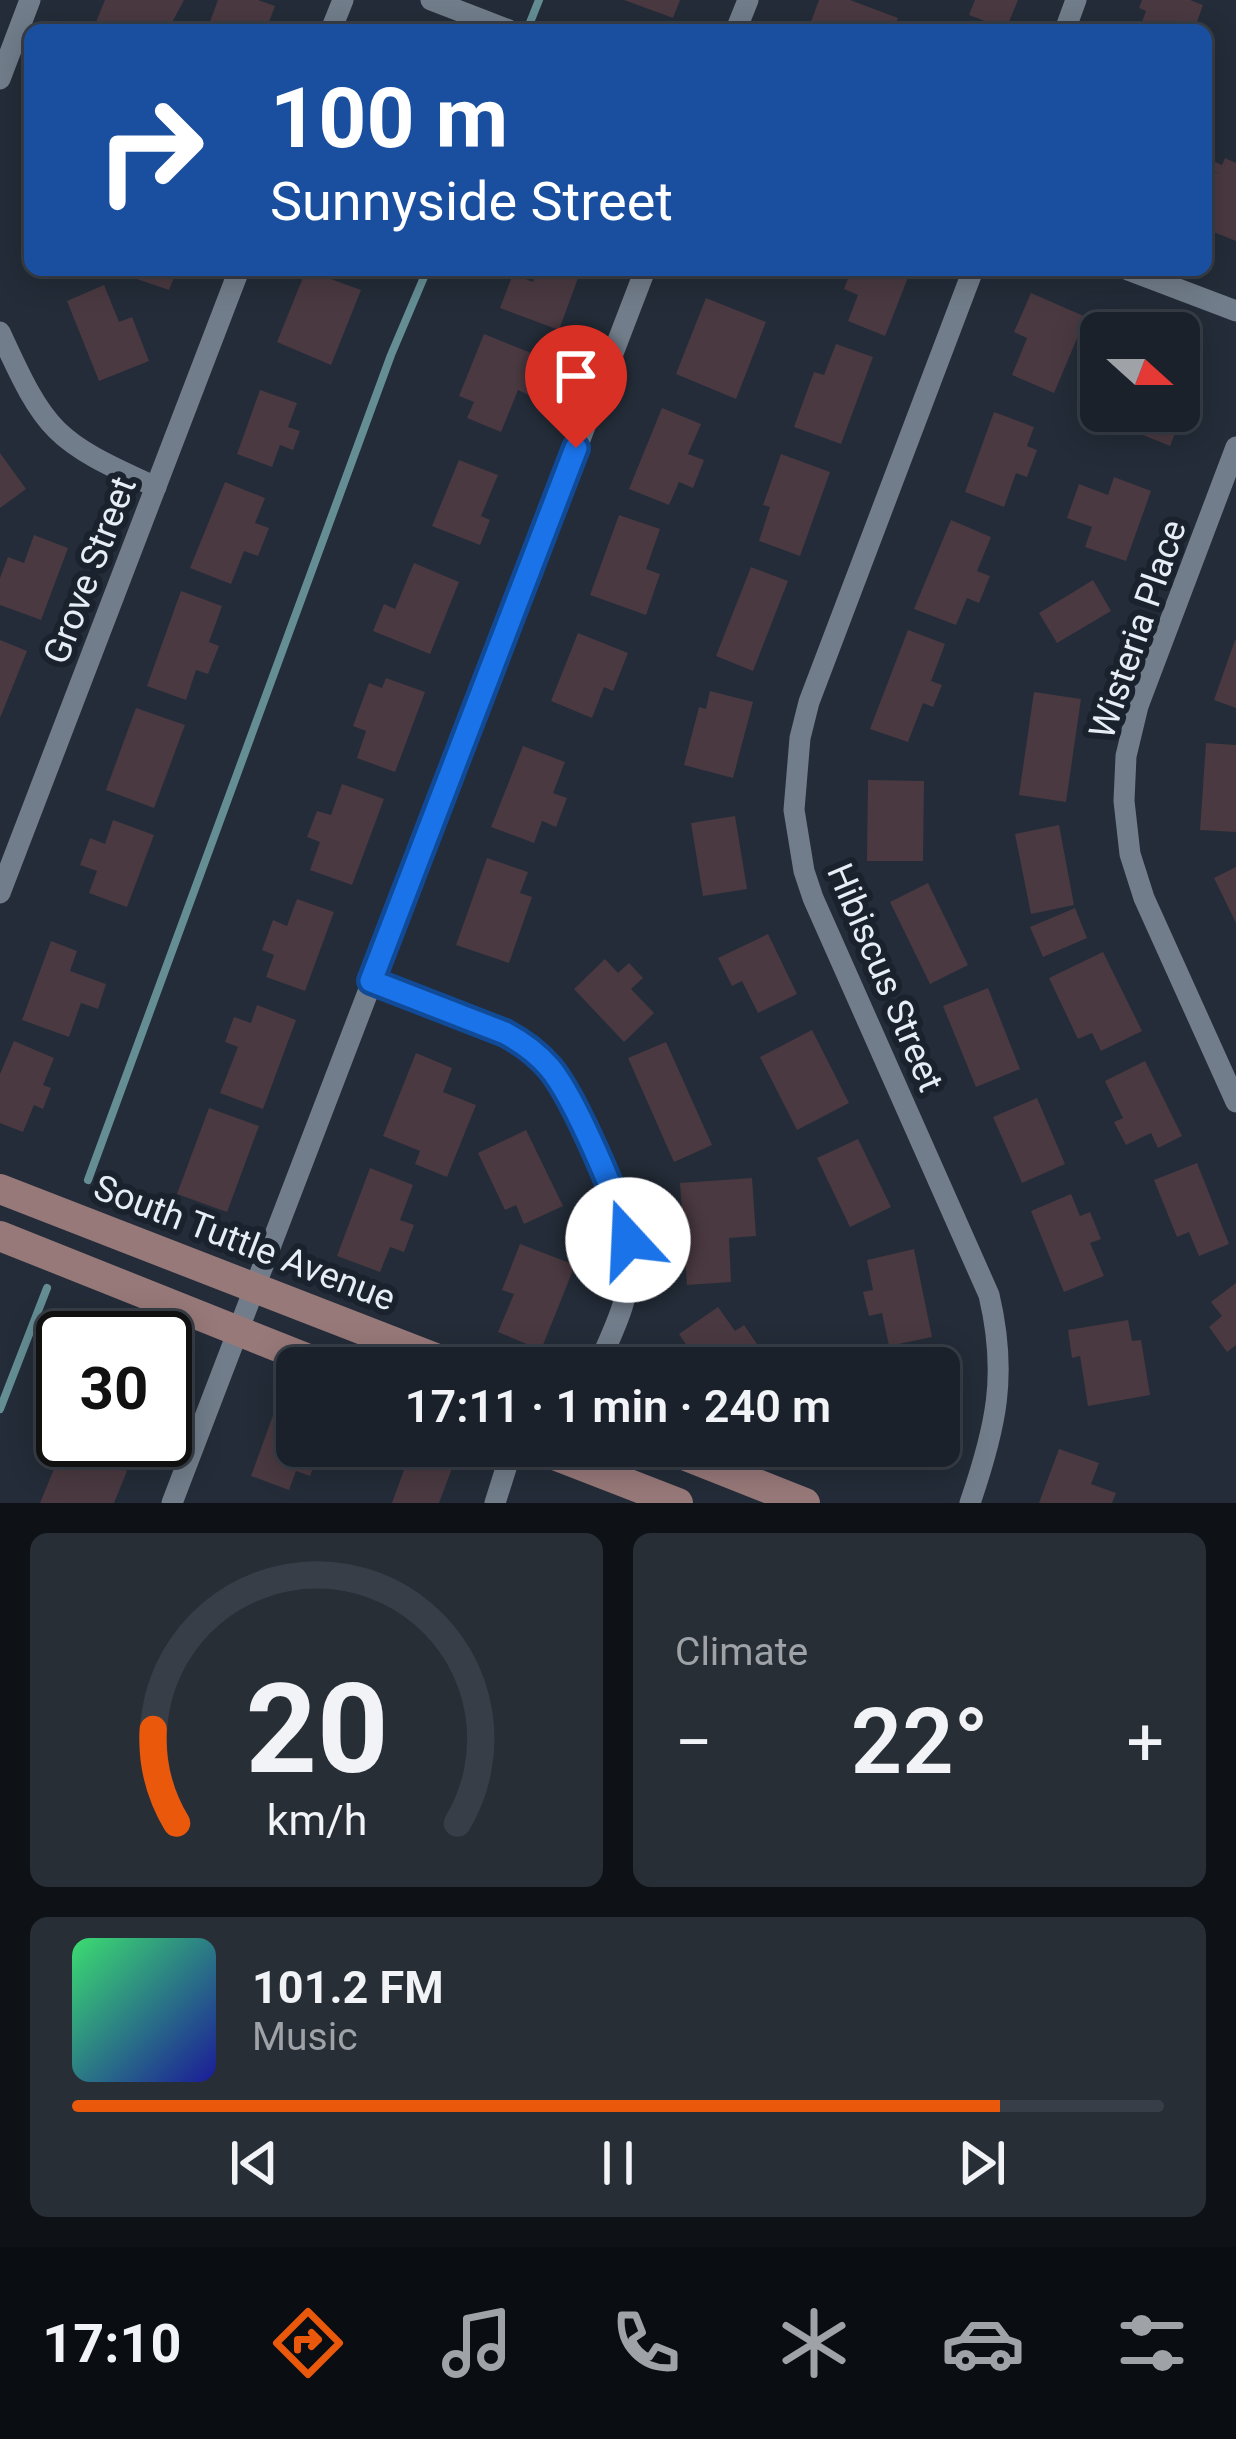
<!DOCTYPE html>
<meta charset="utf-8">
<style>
body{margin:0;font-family:Roboto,sans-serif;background:#272e36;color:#f1f3f6;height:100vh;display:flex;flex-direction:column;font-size:45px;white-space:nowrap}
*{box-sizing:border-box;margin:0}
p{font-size:39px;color:#9fa3a8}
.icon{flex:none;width:66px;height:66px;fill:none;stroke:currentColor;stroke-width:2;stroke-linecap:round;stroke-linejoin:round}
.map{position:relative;height:1503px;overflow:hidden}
.side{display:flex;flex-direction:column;gap:30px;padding:30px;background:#0e1217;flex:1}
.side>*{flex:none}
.hud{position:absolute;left:24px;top:24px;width:1188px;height:252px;border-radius:18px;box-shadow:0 6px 30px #0003,0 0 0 3px #383e47;background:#1a4fa0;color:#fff;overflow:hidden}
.needle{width:78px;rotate:111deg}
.fabs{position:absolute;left:1080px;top:312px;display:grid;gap:24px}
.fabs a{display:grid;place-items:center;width:120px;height:120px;border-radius:18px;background:#1a212a;box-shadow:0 6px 30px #0003,0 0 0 3px #383e47;font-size:60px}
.speed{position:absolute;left:36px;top:1311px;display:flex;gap:24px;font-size:60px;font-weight:700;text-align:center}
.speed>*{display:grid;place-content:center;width:156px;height:156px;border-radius:50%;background:#1a212a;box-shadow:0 6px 30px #0003,0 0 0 3px #383e47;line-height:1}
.speed .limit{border:6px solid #111;border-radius:18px;background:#fff;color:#111}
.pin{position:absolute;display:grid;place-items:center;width:102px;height:102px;color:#fff;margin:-123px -51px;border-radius:50% 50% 50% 0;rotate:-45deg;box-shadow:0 0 12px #0007}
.pin .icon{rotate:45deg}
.me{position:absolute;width:132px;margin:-66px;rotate:340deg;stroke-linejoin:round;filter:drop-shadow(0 0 9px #0008)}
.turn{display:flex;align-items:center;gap:42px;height:252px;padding:0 48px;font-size:54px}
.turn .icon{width:156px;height:156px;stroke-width:2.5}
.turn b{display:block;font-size:84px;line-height:102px}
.big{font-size:90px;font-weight:600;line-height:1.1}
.side .card{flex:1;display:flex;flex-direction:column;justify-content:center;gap:18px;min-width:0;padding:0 42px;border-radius:18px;background:#272e36}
.side .dial{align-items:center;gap:0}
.dial svg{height:312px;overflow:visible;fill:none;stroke:#383e47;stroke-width:7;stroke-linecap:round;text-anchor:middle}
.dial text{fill:#f1f3f6;stroke:none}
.song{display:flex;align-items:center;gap:36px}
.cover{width:144px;height:144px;border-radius:18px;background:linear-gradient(135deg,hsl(140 70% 55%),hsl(240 70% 35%))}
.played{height:12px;border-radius:6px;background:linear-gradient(90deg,#ea580c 85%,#383e47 85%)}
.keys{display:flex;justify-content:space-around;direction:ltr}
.heat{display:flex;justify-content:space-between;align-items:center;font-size:66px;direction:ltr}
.side .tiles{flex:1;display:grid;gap:30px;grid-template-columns:1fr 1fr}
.card:last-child{grid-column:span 2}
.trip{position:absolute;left:276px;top:1347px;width:684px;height:120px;border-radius:18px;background:#1a212a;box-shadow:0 6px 30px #0003,0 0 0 3px #383e47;font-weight:600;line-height:120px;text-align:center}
.dock{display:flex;height:192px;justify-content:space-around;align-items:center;background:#0a0d11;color:#9fa3a8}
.dock .icon{width:84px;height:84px}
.dock .on{color:#ea580c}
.dock b{font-size:54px;color:#f1f3f6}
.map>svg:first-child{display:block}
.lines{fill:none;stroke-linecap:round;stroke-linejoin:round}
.stream{stroke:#648e94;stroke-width:8}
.building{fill:#4a3940}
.street{stroke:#727d8b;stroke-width:21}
.secondary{stroke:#98797a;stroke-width:30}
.route-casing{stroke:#114b97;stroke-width:30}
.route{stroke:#1a73e8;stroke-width:21}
.labels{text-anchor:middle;stroke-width:12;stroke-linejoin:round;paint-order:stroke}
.street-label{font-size:36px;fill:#e7edf5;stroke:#1a222e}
</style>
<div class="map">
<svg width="1236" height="1503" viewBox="0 0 1236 1503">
<rect width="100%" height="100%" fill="#232c38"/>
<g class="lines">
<!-- stream -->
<g class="stream">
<polyline points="527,30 539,0"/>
<polyline points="88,1180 391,355 427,270"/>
<polyline points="0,1409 47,1288"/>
</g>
</g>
<!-- building -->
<g class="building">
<polygon points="105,0 184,0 168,30 116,30 96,22"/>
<polygon points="218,0 258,0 275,6 266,30 207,30"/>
<polygon points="624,0 680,0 673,18"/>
<polygon points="819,0 850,0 898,18 894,30 808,30"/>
<polygon points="975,0 1018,0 1006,29 969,15"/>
<polygon points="1142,0 1190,0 1203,5 1194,30 1139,30 1146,11 1139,8"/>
<polygon points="1206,158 1222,165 1225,158 1236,163 1236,241 1206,229 1206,170 1220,174 1206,168"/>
<polygon points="130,270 177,270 169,290 128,276"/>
<polygon points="306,270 361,290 331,365 277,342"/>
<polygon points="537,270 581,270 559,330 500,308 513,274 533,282"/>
<polygon points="851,270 911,270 885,336 848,321 858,295 844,289"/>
<polygon points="104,285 119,322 132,317 149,361 99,381 67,301"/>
<polygon points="1031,293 1086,317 1054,393 1012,375 1027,338 1014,332"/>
<polygon points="706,298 766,322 736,399 676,374"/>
<polygon points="484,334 546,359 531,396 518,390 501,432 467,418 474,402 459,396"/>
<polygon points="836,344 873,357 841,444 794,427 814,372 824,375"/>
<polygon points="1179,364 1200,373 1170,446 1131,430 1139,411 1179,411"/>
<polygon points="260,390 297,403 288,427 300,431 293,450 280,445 272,467 237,454"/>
<polygon points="662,408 701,424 688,454 704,460 693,488 679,482 669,505 629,489"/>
<polygon points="994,412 1034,427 1027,446 1037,450 1027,477 1016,473 1004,507 965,492"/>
<polygon points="0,453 26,489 0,508"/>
<polygon points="781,454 830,472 800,556 759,541 770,507 763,505"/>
<polygon points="459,460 498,475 481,516 490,520 480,545 432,526"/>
<polygon points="1114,477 1151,491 1126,561 1085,547 1092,527 1067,518 1079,484 1108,495"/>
<polygon points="225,482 265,498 255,523 269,528 258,556 244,551 231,584 190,568"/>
<polygon points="619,515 660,529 646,569 660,574 646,615 590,595"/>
<polygon points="951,520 991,537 977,571 990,576 979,603 967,598 956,625 914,609"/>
<polygon points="34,535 68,548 41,620 0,605 0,578 8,557 24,563"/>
<polygon points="414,563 459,582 430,654 373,631 384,604 395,609"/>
<polygon points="751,567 788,581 753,671 716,656"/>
<polygon points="1093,580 1111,611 1057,643 1039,613"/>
<polygon points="181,591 222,606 209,642 219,646 208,674 196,670 186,700 147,686"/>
<polygon points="908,630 945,644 931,681 942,685 933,707 923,703 908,742 870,729"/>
<polygon points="578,633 628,653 613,691 604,687 592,718 551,701"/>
<polygon points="0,640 27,651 0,718"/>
<polygon points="1235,640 1236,640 1236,708 1214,700"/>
<polygon points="386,678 425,692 395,772 357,758 366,731 353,726 369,683 382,688"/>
<polygon points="710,691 753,702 733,778 684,765 699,707 706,709"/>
<polygon points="1034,692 1081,699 1066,802 1019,795"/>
<polygon points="136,708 185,725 154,808 106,790"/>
<polygon points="1206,743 1236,745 1236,832 1200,830"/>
<polygon points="523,746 565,762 553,793 567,798 556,827 542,821 534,843 491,827"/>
<polygon points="868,780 924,781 923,861 867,861"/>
<polygon points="342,784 384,799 352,885 310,870 320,842 307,837 317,811 331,815"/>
<polygon points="735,816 747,889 703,896 691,823"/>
<polygon points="113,820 154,835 127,907 89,893 97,871 80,865 90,838 105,844"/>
<polygon points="1059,825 1074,905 1031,914 1015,834"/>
<polygon points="487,858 528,872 520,893 532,897 509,963 456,945"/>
<polygon points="1236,867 1236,923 1214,878"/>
<polygon points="928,883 968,965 930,984 890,902"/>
<polygon points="297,899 334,912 305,991 266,977 274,955 262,950 273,920 287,926"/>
<polygon points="1075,908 1087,938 1043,957 1030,927"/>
<polygon points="768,934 797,994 758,1013 742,981 732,986 718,958"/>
<polygon points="51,941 77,951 70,971 106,984 98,1009 81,1003 69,1037 22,1020"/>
<polygon points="1103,952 1142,1031 1101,1051 1092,1033 1078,1039 1049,978"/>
<polygon points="605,959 618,973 629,963 643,978 631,989 654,1013 624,1042 574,989"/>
<polygon points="988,988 1020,1069 976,1087 943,1006"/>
<polygon points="257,1005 296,1020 263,1109 220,1093 238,1047 225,1042 234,1017 251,1023"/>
<polygon points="812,1030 849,1103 797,1130 760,1057"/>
<polygon points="14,1041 54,1058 43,1085 51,1088 43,1109 34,1105 23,1132 0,1123 0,1074"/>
<polygon points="666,1042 712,1145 674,1162 628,1058"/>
<polygon points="416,1053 452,1068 443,1092 476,1105 447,1177 415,1164 420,1151 383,1136"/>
<polygon points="1145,1061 1182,1136 1158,1148 1151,1133 1126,1145 1114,1122 1123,1118 1105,1081"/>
<polygon points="1037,1098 1065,1164 1022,1183 993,1117"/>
<polygon points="209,1108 259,1126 227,1212 177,1194"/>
<polygon points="526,1130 563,1206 524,1224 516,1205 505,1210 478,1153"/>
<polygon points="858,1139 891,1207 850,1227 817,1158"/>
<polygon points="1197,1163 1229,1244 1199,1256 1189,1232 1177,1237 1154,1180"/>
<polygon points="370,1168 413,1185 400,1220 414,1225 404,1252 390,1247 380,1272 337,1256"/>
<polygon points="752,1178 756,1236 729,1238 731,1282 687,1285 680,1183"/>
<polygon points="1071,1194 1080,1216 1090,1212 1101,1239 1090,1243 1104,1276 1064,1292 1031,1211"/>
<polygon points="520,1244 575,1265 541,1350 498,1332 514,1294 502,1290"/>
<polygon points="914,1249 932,1337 889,1346 882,1313 869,1316 863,1292 873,1290 867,1260"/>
<polygon points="1236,1283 1236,1345 1227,1352 1209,1327 1222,1316 1211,1302"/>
<polygon points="718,1307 735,1331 744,1325 761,1350 750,1359 756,1368 702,1368 679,1334"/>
<polygon points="1128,1320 1132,1341 1141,1340 1150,1395 1088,1406 1080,1356 1072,1358 1068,1330"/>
<polygon points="279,1399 297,1405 297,1446 321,1446 310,1476 296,1471 289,1490 251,1476"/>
<polygon points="64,1445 127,1471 114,1503 40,1503"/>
<polygon points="876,1446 916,1446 896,1466"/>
<polygon points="412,1448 454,1463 439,1503 392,1503"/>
<polygon points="1059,1449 1099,1463 1091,1484 1116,1493 1112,1503 1039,1503"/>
</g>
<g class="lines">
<!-- street -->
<g class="street">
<polyline points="431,0 509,30"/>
<polyline points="331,30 343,0"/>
<polyline points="736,30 748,0"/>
<polyline points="1065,30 1076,0"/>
<polyline points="0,79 30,0"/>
<polyline points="1128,270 1236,311"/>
<path d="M0 332C46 433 54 441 156 487"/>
<polyline points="1236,447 1138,706 1126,756 1124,801 1130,854 1144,898 1236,1102"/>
<polyline points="0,893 239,270"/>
<path d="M371 981 505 1033C521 1042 537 1052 549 1067 574 1097 630 1224 630 1262 630 1300 611 1335 597 1368"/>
<polyline points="172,1503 645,270"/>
<polyline points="495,1503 513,1446"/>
<path d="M970 1503C996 1427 1008 1375 989 1295L813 898 804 871 794 810 800 738 809 702 973 270"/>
</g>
<!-- secondary -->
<g class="secondary">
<polyline points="0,1189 461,1368"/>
<polyline points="0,1236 331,1368"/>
<polyline points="531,1446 678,1503"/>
<polyline points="661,1446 805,1503"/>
</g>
</g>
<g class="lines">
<defs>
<path id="route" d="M576 448 371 981 505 1033C522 1042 537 1053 550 1068 574 1097 620 1202 628 1240"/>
</defs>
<!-- route casing -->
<use href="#route" class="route-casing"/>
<!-- route -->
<use href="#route" class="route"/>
</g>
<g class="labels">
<!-- street labels -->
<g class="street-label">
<text transform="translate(89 570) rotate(-69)" y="13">Grove Street</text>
<text transform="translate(1137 629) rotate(-71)" y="13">Wisteria Place</text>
<text transform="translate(886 977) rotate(67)" y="13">Hibiscus Street</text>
<text transform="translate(245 1242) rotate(21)" y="13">South Tuttle Avenue</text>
</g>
</g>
</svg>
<div class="fabs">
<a><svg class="needle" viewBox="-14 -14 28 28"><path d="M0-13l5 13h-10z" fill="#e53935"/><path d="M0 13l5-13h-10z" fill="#9fa3a8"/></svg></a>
</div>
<div class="speed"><div class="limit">30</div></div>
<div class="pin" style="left:576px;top:448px;background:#d93025"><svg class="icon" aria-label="arrive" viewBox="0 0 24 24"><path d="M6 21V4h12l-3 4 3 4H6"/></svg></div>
<svg class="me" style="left:628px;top:1240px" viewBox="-20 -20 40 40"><circle r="19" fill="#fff"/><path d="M0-13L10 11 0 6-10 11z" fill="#1a73e8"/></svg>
<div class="trip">17:11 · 1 min · 240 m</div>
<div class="hud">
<div class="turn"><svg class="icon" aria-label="right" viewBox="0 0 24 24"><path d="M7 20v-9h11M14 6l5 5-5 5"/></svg><div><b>100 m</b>Sunnyside Street</div></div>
</div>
</div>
<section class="side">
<div class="tiles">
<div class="card dial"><svg viewBox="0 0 100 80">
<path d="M14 69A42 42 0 1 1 86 69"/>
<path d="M14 69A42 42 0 0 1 8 45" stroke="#ea580c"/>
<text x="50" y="56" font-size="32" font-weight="700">20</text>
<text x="50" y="72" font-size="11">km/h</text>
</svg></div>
<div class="card"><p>Climate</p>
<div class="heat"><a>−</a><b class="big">22°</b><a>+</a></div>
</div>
<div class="card">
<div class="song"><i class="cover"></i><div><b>101.2 FM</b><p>Music</p></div></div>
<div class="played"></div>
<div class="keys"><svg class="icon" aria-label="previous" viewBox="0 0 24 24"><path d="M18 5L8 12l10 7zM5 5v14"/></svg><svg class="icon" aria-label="pause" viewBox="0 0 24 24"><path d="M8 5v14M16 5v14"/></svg><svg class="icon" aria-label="next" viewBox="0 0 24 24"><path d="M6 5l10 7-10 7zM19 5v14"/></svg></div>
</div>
</div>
</section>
<nav class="dock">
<b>17:10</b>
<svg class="icon on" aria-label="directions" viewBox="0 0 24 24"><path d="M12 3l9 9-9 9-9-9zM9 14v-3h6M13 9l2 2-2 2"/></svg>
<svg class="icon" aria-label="music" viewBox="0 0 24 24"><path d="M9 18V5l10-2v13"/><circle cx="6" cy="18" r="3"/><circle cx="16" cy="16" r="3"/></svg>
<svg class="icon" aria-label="phone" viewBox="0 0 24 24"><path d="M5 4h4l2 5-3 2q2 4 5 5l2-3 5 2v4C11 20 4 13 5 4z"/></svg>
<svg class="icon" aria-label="climate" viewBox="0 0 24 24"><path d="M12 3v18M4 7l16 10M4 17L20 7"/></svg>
<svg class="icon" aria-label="car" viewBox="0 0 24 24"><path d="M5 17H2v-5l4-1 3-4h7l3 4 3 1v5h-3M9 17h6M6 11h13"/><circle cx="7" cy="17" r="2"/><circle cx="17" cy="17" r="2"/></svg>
<svg class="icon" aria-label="filters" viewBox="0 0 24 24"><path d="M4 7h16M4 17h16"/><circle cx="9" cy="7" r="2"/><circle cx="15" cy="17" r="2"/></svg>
</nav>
